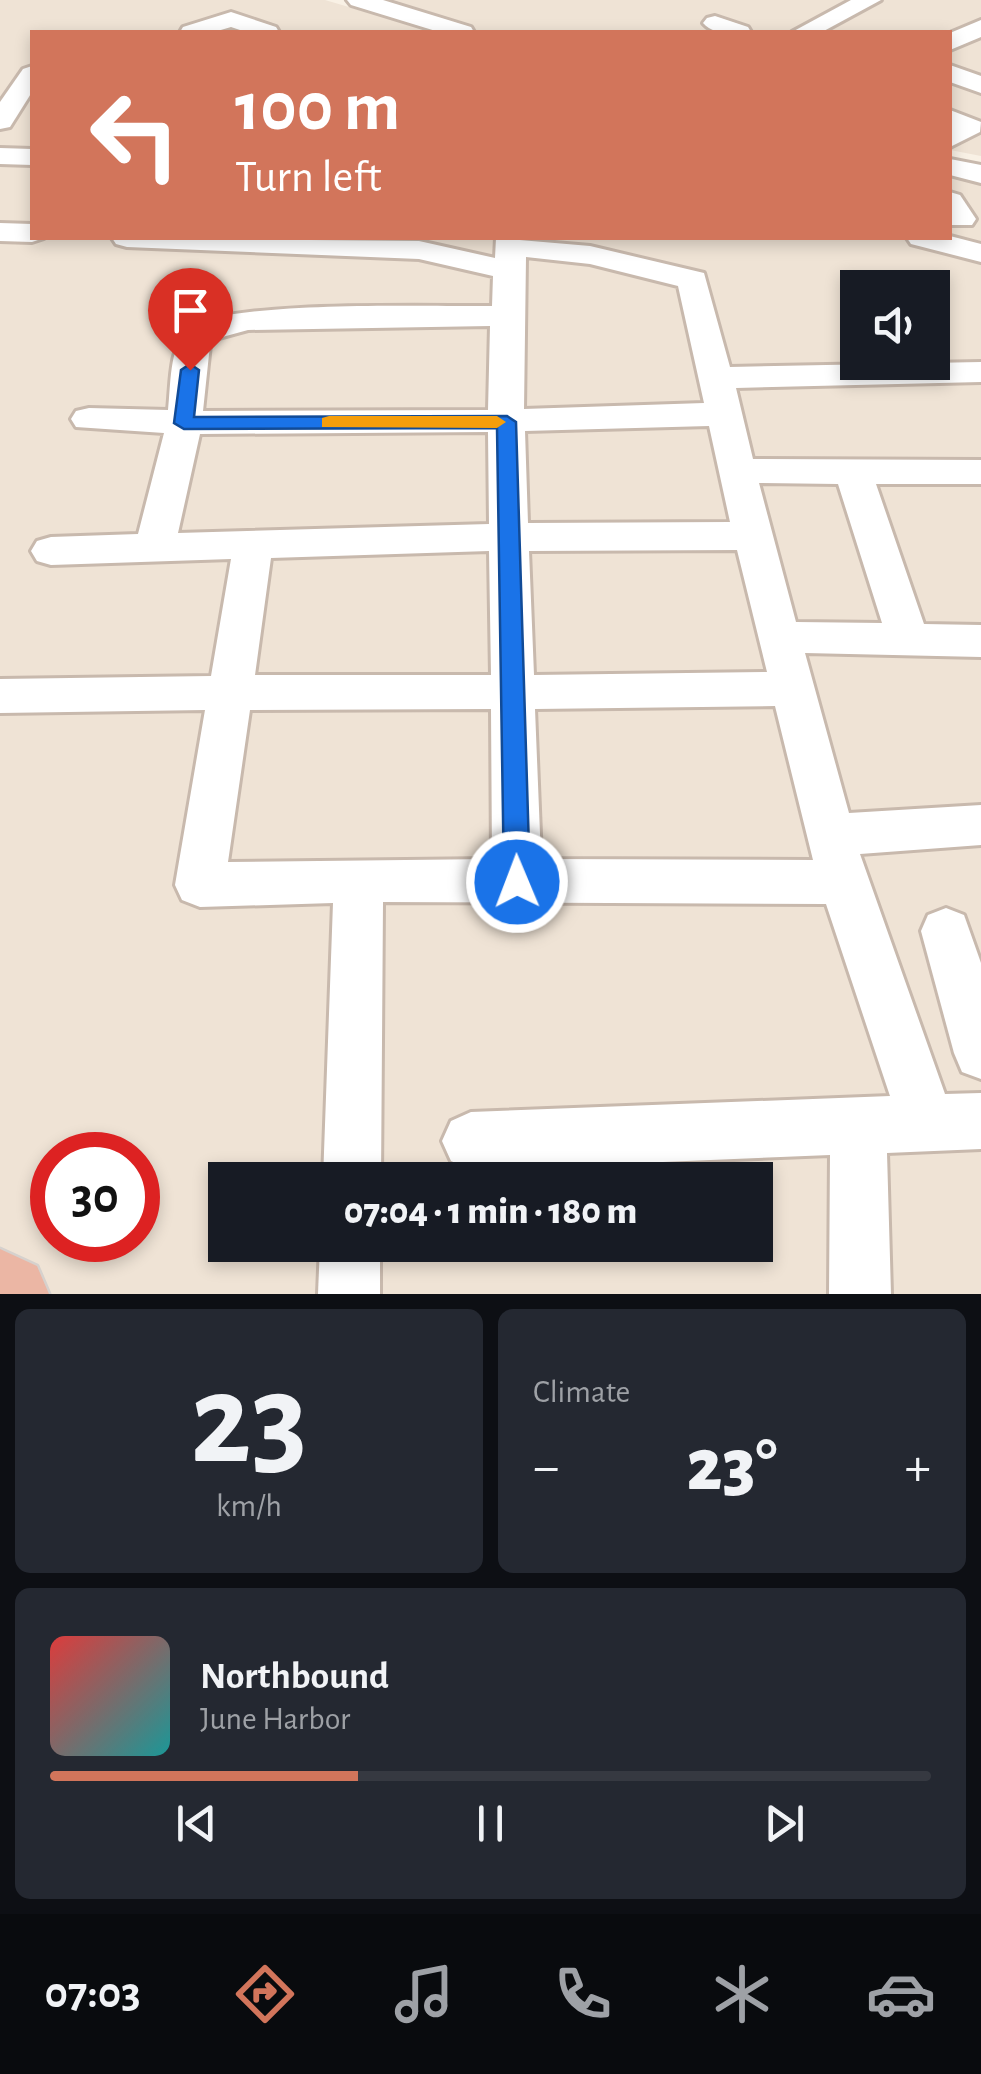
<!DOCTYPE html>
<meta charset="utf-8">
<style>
body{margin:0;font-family:"Alegreya Sans",sans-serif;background:#242831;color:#f1f3f6;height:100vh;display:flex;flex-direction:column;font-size:38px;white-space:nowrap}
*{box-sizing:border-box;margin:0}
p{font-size:32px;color:#9ea1a6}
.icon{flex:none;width:55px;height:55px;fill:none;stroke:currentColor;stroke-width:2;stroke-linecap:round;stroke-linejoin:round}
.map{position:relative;height:1294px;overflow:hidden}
.details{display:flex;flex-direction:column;gap:15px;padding:15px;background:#0d0f14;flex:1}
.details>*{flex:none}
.banner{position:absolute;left:30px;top:30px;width:922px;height:210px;border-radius:0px;box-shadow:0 5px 15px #0003;background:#d2755b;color:#fff;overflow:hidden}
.tools{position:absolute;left:840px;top:270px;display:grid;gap:20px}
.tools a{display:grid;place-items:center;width:110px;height:110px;border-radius:0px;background:#171b24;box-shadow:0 5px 15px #0003;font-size:50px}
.speed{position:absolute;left:30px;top:1132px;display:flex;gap:20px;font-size:50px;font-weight:700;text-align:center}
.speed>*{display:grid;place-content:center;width:130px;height:130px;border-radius:50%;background:#171b24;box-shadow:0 5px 15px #0003;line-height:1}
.speed .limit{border:15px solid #d22;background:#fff;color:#111}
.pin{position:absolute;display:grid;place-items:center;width:85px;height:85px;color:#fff;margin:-102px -42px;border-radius:50% 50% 50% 0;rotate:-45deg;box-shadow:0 0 10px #0007}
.pin .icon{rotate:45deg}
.me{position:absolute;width:110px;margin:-55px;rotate:359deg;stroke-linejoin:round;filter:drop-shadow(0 0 8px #0008)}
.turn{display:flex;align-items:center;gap:35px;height:210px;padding:0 40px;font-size:45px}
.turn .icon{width:130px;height:130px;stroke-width:2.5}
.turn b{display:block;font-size:70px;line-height:85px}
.big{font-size:75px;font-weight:800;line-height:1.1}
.details .widget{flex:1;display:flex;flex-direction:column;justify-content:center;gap:15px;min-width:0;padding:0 35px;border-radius:15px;background:#242831}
.details .dial{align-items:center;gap:0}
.dial b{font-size:130px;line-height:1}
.song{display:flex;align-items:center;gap:30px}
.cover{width:120px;height:120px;border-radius:15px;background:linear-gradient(135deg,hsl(0 70% 55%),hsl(180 70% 35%))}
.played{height:10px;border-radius:5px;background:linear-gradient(90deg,#d2755b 35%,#363941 35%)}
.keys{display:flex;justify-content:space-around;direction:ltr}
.heat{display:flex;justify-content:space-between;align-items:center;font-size:55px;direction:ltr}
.details .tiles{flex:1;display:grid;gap:15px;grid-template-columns:1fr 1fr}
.widget:last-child{grid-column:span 2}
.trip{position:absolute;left:208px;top:1162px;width:565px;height:100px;border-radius:0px;background:#171b24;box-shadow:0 5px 15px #0003;font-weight:800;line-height:100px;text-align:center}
.tab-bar{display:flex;height:160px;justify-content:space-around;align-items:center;background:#090b0e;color:#9ea1a6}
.tab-bar .icon{width:70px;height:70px}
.tab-bar .active{color:#d2755b}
.tab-bar b{font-size:45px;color:#f1f3f6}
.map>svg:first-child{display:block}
.residential{fill:#efe3d5;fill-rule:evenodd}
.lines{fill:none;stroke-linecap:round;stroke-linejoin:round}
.minor-casing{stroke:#c8b9ad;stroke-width:6}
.highway-casing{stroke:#d6d1cd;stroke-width:5}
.minor{fill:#fff;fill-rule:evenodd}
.highway{fill:#ebb6a4;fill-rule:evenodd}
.route{fill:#1a73e8;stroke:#114b97;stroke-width:2.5}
.slow{fill:#f59e0b}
</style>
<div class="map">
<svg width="981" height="1294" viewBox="0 0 981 1294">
<rect width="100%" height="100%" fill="#f9f1e5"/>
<!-- residential -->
<g class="residential">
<path d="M0 0H325L434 32H32V238H950V164L981 171V1294H24L0 1281ZM858 288H932V362H858ZM52 1155H138V1240H52ZM225 1180H755V1245H225Z"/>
<polygon points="375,0 981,0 981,156 950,150 950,32 482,32"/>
</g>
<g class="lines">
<defs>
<g id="minor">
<polygon points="347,0 383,0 471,27 474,32 439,32 351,5"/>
<polygon points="851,0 881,0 822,32 792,32"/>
<polygon points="231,12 276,27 279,32 246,32 231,27 214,32 180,32 183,27"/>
<path d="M715 16 748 27 751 32C735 33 714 36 703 23L707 18Z"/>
<polygon points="981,20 981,37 950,50 950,33"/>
<polygon points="950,65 981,76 981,93 950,82"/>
<polygon points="32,66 32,92 10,127 0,129 0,102 23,69"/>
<polygon points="950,110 981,122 980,132 950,147"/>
<polygon points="0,148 32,149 32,165 0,164"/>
<polygon points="950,159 981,165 981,183 950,175"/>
<polygon points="950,192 960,195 976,219 972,225 950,225"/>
<polygon points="0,223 32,224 32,238 44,238 32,242 0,241"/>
<polygon points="950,236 981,244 981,262 911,244 907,238"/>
<path d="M112 238 419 241 495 258 496 238 590 246 704 273 730 367 981 362V382L736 388 753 459 981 460V484H876L924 624 981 625V657L805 653 849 813 981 805V845L860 854 945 1094 981 1093V1149L887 1153 891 1294H829L830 1155 471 1170 451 1161 442 1141 451 1121 471 1112 890 1096 826 904 383 902 381 1180H323L333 903 200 907 182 900 175 885 205 710 0 713V679L211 676 231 559 51 565 37 561 31 551 37 541 51 537 138 534 164 433 76 427 71 419 76 411 89 408 168 410C171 384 169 349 187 330 217 299 439 307 492 306L493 276 419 259 127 247 116 244ZM526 257 590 264 678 286 704 403 524 409ZM490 326 488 410 203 411 210 345 215 339 248 330ZM709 426 730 522 528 523 525 431ZM488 432 489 524 178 533 200 434ZM759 483 838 484 882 623 796 622ZM737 550 767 672 534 675 529 551ZM489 551 491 675H255L271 558ZM775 706 813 860 541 859 535 709ZM491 709 492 859 228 862 250 710Z"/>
<polygon points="946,908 964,915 981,963 981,1079 962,1072 954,1053 921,931 928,915"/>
<polygon points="320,1245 380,1245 380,1294 318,1294"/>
</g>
<polygon id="highway" points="0,1249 37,1266 49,1294 0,1294"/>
</defs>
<!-- minor casing -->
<use href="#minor" class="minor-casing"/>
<!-- highway casing -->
<use href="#highway" class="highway-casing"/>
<!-- minor -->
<use href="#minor" class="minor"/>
<!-- highway -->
<use href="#highway" class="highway"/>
</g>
<!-- route -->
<polygon class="route" points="190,364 199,370 194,417 507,416 516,422 530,882 527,891 517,894 508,891 504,882 497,428 184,429 174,423 181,370"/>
<!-- slow -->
<polygon class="slow" points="329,416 497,416 506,422 497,428 322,427 322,418"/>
</svg>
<div class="tools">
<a><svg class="icon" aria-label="sound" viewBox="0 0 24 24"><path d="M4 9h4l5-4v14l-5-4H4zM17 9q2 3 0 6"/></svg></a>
</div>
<div class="speed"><div class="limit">30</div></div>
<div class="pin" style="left:190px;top:370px;background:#d93025"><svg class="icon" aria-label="arrive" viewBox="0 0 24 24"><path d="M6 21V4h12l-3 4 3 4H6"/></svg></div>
<svg class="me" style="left:517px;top:882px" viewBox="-20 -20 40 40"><circle r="17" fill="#1a73e8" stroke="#fff" stroke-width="3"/><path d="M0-11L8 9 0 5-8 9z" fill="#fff"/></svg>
<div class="trip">07:04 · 1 min · 180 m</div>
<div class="banner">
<div class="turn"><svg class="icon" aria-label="left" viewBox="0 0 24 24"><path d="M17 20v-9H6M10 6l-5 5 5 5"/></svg><div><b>100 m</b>Turn left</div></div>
</div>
</div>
<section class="details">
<div class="tiles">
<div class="widget dial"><b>23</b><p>km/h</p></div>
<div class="widget"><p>Climate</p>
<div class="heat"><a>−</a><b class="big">23°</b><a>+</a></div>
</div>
<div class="widget">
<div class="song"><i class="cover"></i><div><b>Northbound</b><p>June Harbor</p></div></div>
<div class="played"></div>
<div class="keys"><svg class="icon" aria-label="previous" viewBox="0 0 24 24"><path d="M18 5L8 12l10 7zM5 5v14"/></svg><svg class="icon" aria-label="pause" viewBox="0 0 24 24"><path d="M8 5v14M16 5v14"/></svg><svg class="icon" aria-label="next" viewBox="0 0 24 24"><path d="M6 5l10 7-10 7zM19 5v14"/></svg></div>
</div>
</div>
</section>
<nav class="tab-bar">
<b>07:03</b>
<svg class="icon active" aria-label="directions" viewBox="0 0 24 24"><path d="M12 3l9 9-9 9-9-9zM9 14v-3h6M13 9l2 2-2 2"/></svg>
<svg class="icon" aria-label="music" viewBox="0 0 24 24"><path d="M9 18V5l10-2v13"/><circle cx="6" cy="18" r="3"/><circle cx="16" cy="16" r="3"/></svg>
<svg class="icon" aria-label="phone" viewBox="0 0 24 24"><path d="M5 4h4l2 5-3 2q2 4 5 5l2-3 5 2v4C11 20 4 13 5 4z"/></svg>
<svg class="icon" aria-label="climate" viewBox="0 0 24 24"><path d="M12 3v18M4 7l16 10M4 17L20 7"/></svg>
<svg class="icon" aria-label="car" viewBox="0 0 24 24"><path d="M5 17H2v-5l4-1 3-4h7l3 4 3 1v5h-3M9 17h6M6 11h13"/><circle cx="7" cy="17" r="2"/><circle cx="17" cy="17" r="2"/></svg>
</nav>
